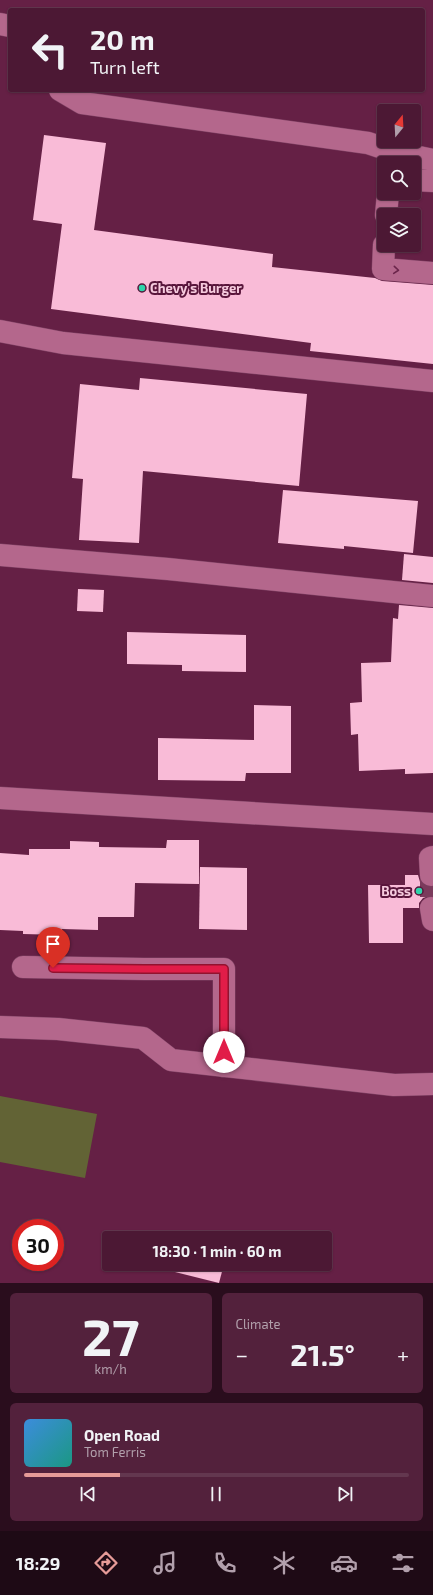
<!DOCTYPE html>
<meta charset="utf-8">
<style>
body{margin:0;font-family:"Exo 2",sans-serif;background:#53213c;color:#f1f3f6;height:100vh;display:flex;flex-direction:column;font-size:15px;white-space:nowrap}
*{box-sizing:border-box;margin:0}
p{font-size:13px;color:#b2a0ac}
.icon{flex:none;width:22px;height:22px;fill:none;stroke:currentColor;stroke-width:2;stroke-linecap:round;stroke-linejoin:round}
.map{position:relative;height:1283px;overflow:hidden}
.drawer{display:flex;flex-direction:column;gap:10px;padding:10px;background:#2a0d1d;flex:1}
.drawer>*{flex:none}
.hud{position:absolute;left:8px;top:8px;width:417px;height:84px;border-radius:4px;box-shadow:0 1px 3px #0004,0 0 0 1px #63374f;background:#4c1834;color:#f1f3f6;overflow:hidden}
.needle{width:26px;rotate:18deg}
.tools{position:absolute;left:377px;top:104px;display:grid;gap:8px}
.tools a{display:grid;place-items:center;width:44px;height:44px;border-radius:4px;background:#4c1834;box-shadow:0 1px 3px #0004,0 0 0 1px #63374f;font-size:20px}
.speed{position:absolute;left:12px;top:1219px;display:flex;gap:8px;font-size:20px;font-weight:700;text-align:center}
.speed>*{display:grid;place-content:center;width:52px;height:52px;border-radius:50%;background:#4c1834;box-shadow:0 1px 3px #0004,0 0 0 1px #63374f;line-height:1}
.speed .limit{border:6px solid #d22;background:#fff;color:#111}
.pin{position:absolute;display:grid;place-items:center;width:34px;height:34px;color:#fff;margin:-41px -17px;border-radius:50% 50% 50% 0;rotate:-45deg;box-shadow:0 0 4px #0007}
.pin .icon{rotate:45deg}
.me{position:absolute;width:44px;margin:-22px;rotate:0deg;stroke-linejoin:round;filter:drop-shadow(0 0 3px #0008)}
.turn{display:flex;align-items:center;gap:14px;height:84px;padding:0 16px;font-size:18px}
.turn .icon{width:52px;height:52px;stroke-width:2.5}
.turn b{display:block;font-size:28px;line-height:34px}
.big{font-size:30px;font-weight:700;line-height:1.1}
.drawer .card{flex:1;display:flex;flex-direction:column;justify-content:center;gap:6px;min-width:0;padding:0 14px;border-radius:6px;background:#53213c}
.drawer .dial{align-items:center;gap:0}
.dial b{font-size:52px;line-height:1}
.song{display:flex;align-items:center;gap:12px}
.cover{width:48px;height:48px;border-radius:6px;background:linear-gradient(135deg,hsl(210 70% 55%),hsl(170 70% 35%))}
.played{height:4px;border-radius:2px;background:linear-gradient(90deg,#e69b98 25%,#63374f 25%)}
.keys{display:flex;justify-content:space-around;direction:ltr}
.heat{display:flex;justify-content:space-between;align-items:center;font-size:22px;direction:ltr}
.drawer .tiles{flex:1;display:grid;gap:10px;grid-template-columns:1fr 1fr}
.card:last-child{grid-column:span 2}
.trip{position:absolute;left:102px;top:1231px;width:230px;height:40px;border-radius:4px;background:#4c1834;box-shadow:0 1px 3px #0004,0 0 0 1px #63374f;font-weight:700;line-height:40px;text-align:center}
.dock{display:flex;height:64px;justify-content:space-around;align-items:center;background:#1e0a15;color:#b2a0ac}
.dock .icon{width:28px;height:28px}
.dock .active{color:#e69b98}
.dock b{font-size:18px;color:#f1f3f6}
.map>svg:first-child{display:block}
.green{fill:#626335}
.building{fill:#f9bbd7}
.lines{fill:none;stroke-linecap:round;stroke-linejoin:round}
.minor-tunnel{stroke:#7b3a5c;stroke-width:22;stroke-dasharray:22 11;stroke-linecap:butt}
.minor-casing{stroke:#7f4264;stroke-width:23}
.minor{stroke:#b4678c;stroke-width:22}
.oneway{stroke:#6b254b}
.route-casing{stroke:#92132f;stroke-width:10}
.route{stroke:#e11d48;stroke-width:7}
.poi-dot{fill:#2ed4aa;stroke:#59153b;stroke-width:1.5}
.labels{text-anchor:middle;stroke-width:4;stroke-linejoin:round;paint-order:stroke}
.poi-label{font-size:13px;font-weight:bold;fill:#f6cbde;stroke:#59153b;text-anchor:start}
</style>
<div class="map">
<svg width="433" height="1283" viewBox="0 0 433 1283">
<rect width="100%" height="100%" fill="#652045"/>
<!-- green -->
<polygon class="green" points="0,1096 97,1114 85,1178 0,1162"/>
<!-- building -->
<g class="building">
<polygon points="44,135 106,143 94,230 273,254 272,267 375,278 382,281 433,285 433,364 310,351 311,343 51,309 62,224 33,220"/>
<polygon points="140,378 307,394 299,486 143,471 139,543 79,540 83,479 72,478 80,384 139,390"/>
<polygon points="283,490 418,501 413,553 344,546 344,549 278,543"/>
<polygon points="404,554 433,557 433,583 402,580"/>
<polygon points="78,589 104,590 103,612 77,611"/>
<polygon points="399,605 433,608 433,773 405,774 405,769 359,771 358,734 351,735 350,703 362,702 361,663 391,662 393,618 398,619"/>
<polygon points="127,632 246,635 246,672 182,671 182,665 127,664"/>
<polygon points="254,705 291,706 291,773 246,773 245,781 158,780 158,738 254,740"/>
<polygon points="167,840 199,840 199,884 135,883 134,917 98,917 98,930 62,929 62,935 23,934 23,931 0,930 0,853 29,855 29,849 70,849 70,841 99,842 99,847 166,848"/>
<polygon points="200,867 247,868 247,930 199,929"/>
<polygon points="405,875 418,875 420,882 425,886 433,887 433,896 429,896 423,898 419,903 419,908 403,908 403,943 369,943 368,885 405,885"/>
<polygon points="141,1232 164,1238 139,1238"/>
<polygon points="143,1264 224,1264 219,1283"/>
</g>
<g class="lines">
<!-- minor-tunnel -->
<polyline class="minor-tunnel" points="431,875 431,908"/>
<defs>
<g id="minor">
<polyline points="0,24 10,26"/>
<polyline points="60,90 82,103 368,143 395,152 433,160"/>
<polyline points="414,180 433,181"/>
<polyline points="386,215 388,193"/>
<polyline points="384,245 383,269 433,273"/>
<polyline points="0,331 63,343 433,381"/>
<polyline points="0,555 168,569 433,596"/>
<polyline points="0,798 433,824"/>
<polyline points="431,875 430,858 433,857"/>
<polyline points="431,908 433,920"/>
<polyline points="23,967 144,969 224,969 224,1066"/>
<polyline points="0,1027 58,1029 143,1038 171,1060 394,1085 433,1084"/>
</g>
</defs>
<!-- minor casing -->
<use href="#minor" class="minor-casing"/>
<!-- minor -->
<use href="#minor" class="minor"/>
</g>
<!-- one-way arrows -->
<defs><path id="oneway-chevron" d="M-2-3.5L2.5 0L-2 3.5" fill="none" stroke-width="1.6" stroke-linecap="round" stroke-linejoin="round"/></defs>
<use class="oneway" href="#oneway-chevron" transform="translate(396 270) rotate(5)"/>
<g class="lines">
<defs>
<polyline id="route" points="53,968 144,969 224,969 224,1052"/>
</defs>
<!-- route casing -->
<use href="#route" class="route-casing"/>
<!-- route -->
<use href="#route" class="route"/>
</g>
<!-- markers -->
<g class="poi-dot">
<circle cx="142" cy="288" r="4"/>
<circle cx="419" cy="891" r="4"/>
</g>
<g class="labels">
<!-- poi labels -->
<g class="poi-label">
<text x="150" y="293">Chevy's Burger</text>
<text x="411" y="896" text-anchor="end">Boss</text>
</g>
</g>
</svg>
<div class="tools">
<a><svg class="needle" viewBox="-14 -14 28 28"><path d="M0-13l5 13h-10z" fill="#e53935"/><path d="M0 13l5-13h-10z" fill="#b2a0ac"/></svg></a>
<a><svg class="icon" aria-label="search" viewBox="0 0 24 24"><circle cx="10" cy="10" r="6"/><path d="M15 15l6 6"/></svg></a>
<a><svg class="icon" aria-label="layers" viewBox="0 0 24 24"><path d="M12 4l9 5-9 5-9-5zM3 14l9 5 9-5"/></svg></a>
</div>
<div class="speed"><div class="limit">30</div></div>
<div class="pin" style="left:53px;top:968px;background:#d93025"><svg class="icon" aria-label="arrive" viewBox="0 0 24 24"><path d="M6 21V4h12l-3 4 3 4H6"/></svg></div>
<svg class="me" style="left:224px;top:1052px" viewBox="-20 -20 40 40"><circle r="19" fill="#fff"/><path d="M0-13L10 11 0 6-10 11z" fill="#e11d48"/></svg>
<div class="trip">18:30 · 1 min · 60 m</div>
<div class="hud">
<div class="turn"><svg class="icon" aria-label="left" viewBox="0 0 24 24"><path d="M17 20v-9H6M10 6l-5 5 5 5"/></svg><div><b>20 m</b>Turn left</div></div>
</div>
</div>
<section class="drawer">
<div class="tiles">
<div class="card dial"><b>27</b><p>km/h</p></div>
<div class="card"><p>Climate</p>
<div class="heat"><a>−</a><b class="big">21.5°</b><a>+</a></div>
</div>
<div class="card">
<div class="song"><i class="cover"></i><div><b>Open Road</b><p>Tom Ferris</p></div></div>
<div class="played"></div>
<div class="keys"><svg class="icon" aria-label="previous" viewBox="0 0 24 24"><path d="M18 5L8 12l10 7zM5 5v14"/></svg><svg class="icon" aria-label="pause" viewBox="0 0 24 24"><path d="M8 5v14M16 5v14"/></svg><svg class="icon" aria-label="next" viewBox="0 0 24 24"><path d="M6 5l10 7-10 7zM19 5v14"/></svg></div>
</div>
</div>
</section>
<nav class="dock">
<b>18:29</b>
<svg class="icon active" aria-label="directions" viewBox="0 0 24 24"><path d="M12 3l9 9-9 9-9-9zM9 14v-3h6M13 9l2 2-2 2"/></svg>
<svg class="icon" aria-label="music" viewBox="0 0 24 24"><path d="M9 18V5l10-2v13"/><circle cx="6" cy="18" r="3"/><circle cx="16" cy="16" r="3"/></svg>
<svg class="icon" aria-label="phone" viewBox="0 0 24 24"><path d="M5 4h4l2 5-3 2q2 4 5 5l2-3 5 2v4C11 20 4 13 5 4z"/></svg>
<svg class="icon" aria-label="climate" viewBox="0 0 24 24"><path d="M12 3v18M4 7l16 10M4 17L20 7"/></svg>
<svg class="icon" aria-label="car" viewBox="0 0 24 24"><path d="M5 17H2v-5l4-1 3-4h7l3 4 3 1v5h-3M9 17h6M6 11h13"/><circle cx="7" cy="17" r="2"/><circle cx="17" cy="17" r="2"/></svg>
<svg class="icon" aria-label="filters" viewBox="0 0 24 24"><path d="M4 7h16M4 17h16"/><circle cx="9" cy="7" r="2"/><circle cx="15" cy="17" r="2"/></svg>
</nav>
